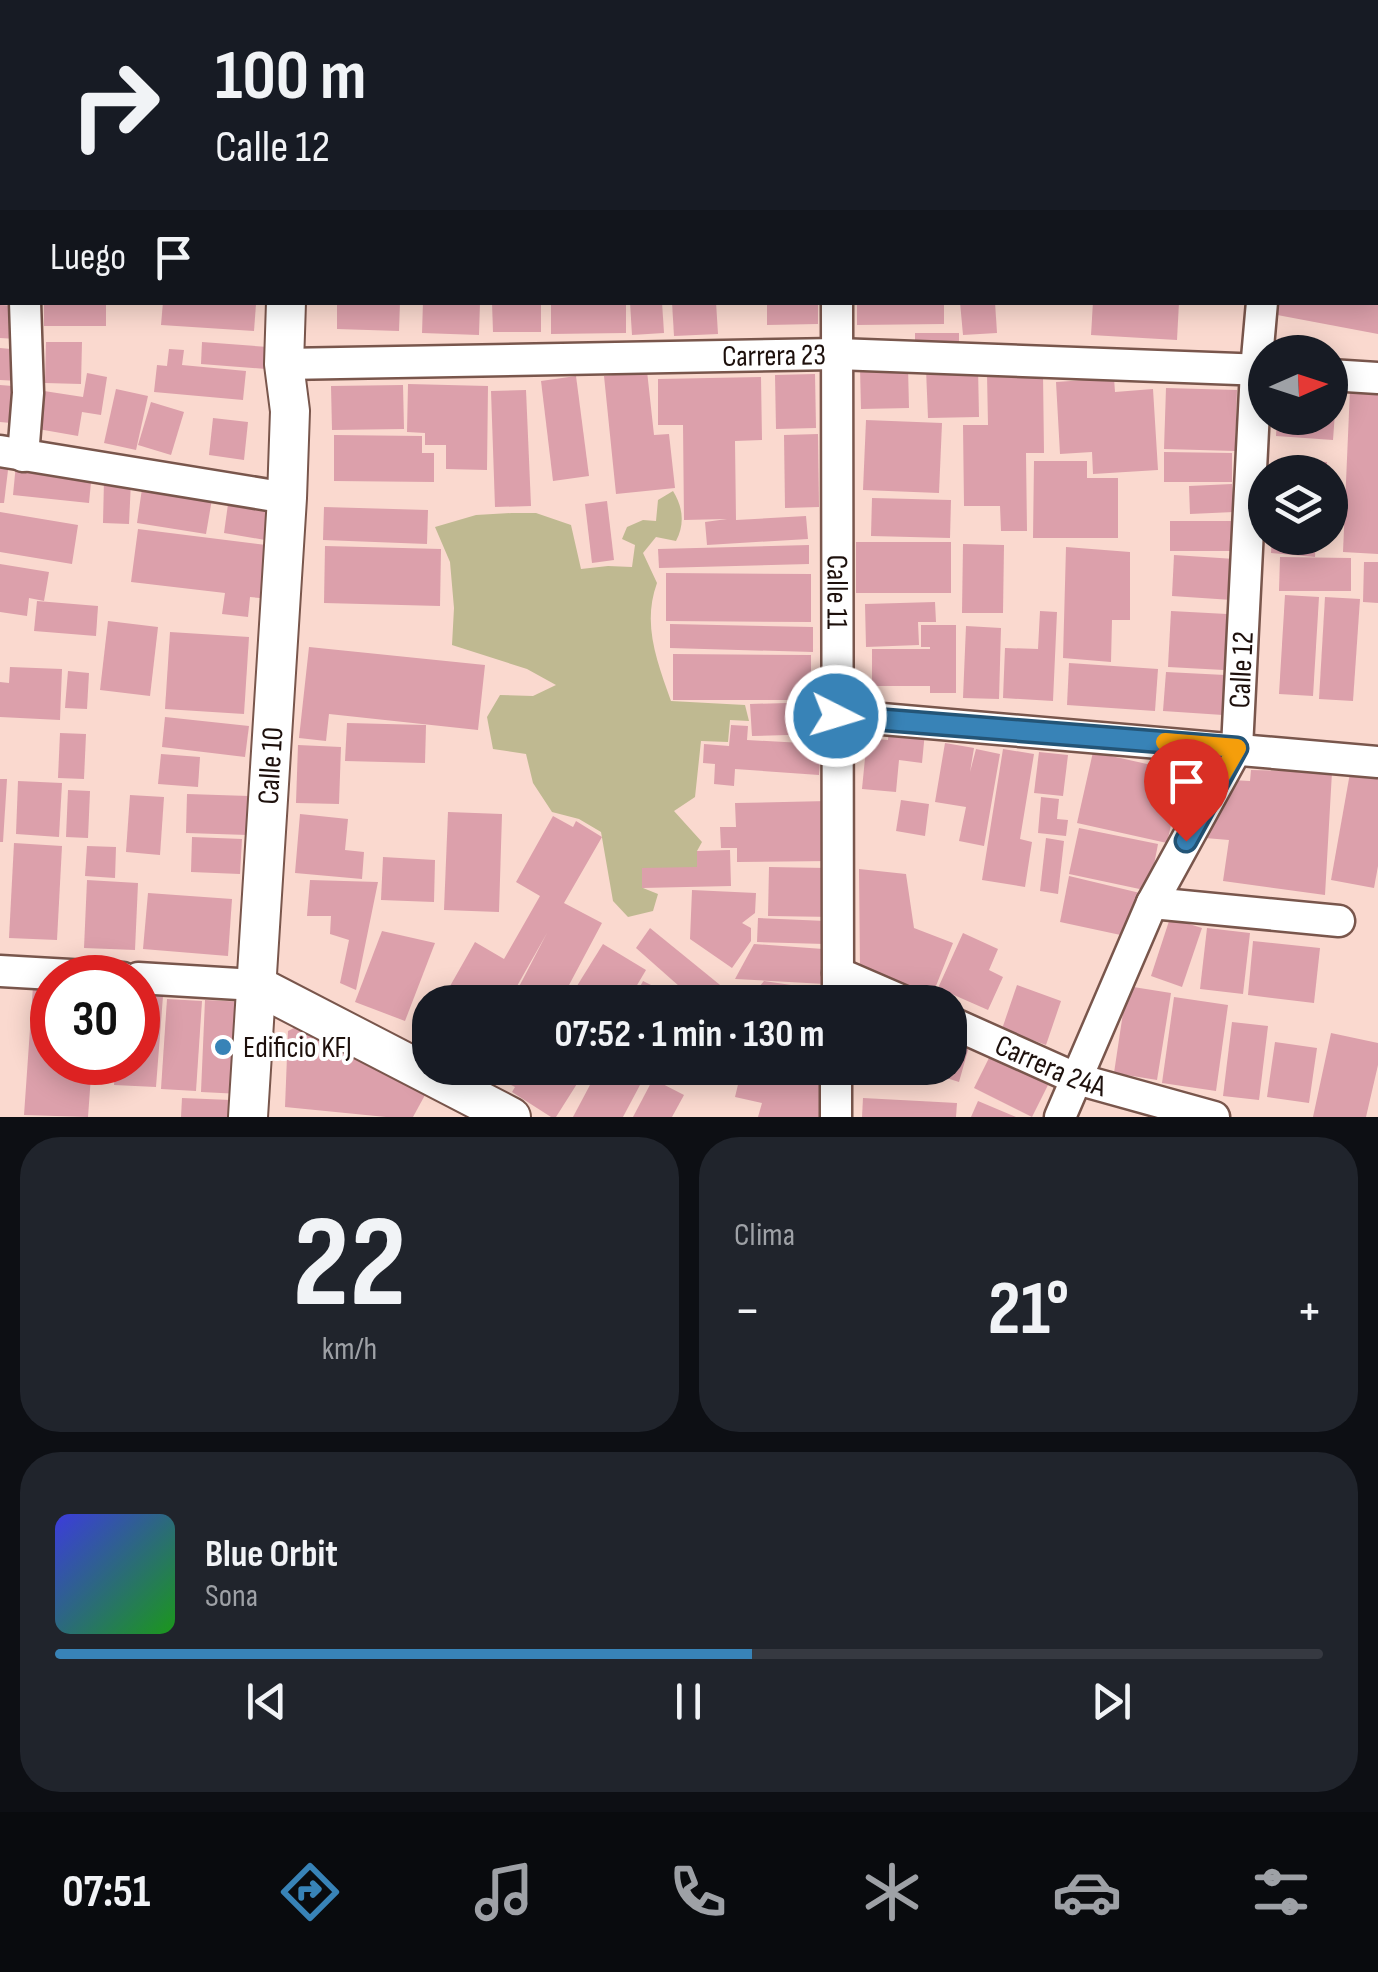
<!DOCTYPE html>
<html lang="es">
<meta charset="utf-8">
<style>
body{margin:0;font-family:"Sofia Sans Condensed",sans-serif;background:#20242c;color:#f1f3f6;height:100vh;display:flex;flex-direction:column;font-size:38px;white-space:nowrap}
*{box-sizing:border-box;margin:0}
p{font-size:32px;color:#9ea1a6}
.icon{flex:none;width:55px;height:55px;fill:none;stroke:currentColor;stroke-width:2;stroke-linecap:round;stroke-linejoin:round}
.map{position:relative;height:1117px;overflow:hidden}
.details{display:flex;flex-direction:column;gap:20px;padding:20px;background:#0d0f14;flex:1}
.details>*{flex:none}
.banner{position:absolute;left:0px;top:0px;width:1380px;height:305px;box-shadow:0 5px 25px #0003;background:#171b24;color:#f1f3f6;overflow:hidden}
.needle{width:65px;rotate:87deg}
.fabs{position:absolute;left:1248px;top:335px;display:grid;gap:20px}
.fabs a{display:grid;place-items:center;width:100px;height:100px;border-radius:50%;background:#171b24;box-shadow:0 5px 25px #0003;font-size:50px}
.speed{position:absolute;left:30px;top:955px;display:flex;gap:20px;font-size:50px;font-weight:700;text-align:center}
.speed>*{display:grid;place-content:center;width:130px;height:130px;border-radius:50%;background:#171b24;box-shadow:0 5px 25px #0003;line-height:1}
.speed .limit{border:15px solid #d22;background:#fff;color:#111}
.pin{position:absolute;display:grid;place-items:center;width:85px;height:85px;color:#fff;margin:-102px -42px;border-radius:50% 50% 50% 0;rotate:-45deg;box-shadow:0 0 10px #0007}
.pin .icon{rotate:45deg}
.me{position:absolute;width:110px;margin:-55px;rotate:95deg;stroke-linejoin:round;filter:drop-shadow(0 0 8px #0008)}
.turn{display:flex;align-items:center;gap:35px;height:210px;padding:0 50px;font-size:45px}
.turn .icon{width:130px;height:130px;stroke-width:2.5}
.turn b{display:block;font-size:70px;line-height:85px}
.then{display:flex;align-items:center;height:95px;padding:0 50px;background:#0003;gap:20px;font-size:38px}
.big{font-size:75px;font-weight:700;line-height:1.1}
.details .widget{flex:1;display:flex;flex-direction:column;justify-content:center;gap:15px;min-width:0;padding:0 35px;border-radius:40px;background:#20242c}
.details .dial{align-items:center;gap:0}
.dial b{font-size:130px;line-height:1}
.song{display:flex;align-items:center;gap:30px}
.cover{width:120px;height:120px;border-radius:15px;background:linear-gradient(135deg,hsl(240 70% 55%),hsl(120 70% 35%))}
.played{height:10px;border-radius:5px;background:linear-gradient(90deg,#3883b7 55%,#363941 55%)}
.keys{display:flex;justify-content:space-around;direction:ltr}
.heat{display:flex;justify-content:space-between;align-items:center;font-size:55px;direction:ltr}
.details .tiles{flex:1;display:grid;gap:20px;grid-template-columns:1fr 1fr}
.widget:last-child{grid-column:span 2}
.trip{position:absolute;left:412px;top:985px;width:555px;height:100px;border-radius:40px;background:#171b24;box-shadow:0 5px 25px #0003;font-weight:700;line-height:100px;text-align:center}
.tabs{display:flex;height:160px;justify-content:space-around;align-items:center;background:#090b0e;color:#9ea1a6}
.tabs .icon{width:70px;height:70px}
.tabs .on{color:#3883b7}
.tabs b{font-size:45px;color:#f1f3f6}
.map>svg:first-child{display:block}
.green{fill:#bfb991}
.building{fill:#dca0ab}
.lines{fill:none;stroke-linecap:round;stroke-linejoin:round}
.minor-casing{stroke:#79564c;stroke-width:35}
.major-casing{stroke:#79564c;stroke-width:42}
.minor{stroke:#fff;stroke-width:30}
.major{stroke:#fff;stroke-width:38}
.route-casing{stroke:#245577;stroke-width:25}
.route{stroke:#3883b7;stroke-width:18}
.slow{stroke:#f59e0b;stroke-width:18}
.poi-dot{fill:#3883b7;stroke:#fff;stroke-width:4}
.labels{text-anchor:middle;stroke-width:8;stroke-linejoin:round;paint-order:stroke}
.street-label{font-size:30px;fill:#1d100c;stroke:#fff}
.poi-label{font-size:30px;fill:#1d100c;stroke:#fff;text-anchor:start}
</style>
<div class="map">
<svg width="1378" height="1117" viewBox="0 0 1378 1117">
<rect width="100%" height="100%" fill="#fad9cf"/>
<!-- green -->
<path class="green" d="M673 491C683 507 685 524 676 541L656 537 643 553 657 583C642 624 657 661 671 701L745 705 749 721 730 720 728 742 701 741 695 797 674 811 702 842 697 851V867L643 888 658 894 653 911 628 917 613 901 601 832 579 819 552 812 533 783 526 754 493 749 487 717 500 695 533 696 556 685 527 669 452 645 454 608 450 562 435 527 476 515 512 513H536L571 525 581 569 608 566 632 567 635 545 622 539 627 527 643 520 656 521 658 500Z"/>
<!-- building -->
<g class="building">
<rect x="44" y="302" width="62" height="24"/>
<polygon points="163,302 256,304 254,331 161,325"/>
<polygon points="337,302 400,302 399,331 337,329"/>
<polygon points="423,302 480,302 479,335 422,333"/>
<polygon points="492,302 541,302 541,332 493,332"/>
<polygon points="551,302 626,302 626,333 551,334"/>
<polygon points="630,302 662,302 664,333 632,335"/>
<polygon points="672,302 716,302 718,334 674,336"/>
<polygon points="767,302 818,302 818,324 767,325"/>
<polygon points="857,302 944,302 944,324 857,325"/>
<polygon points="960,302 995,302 997,333 963,335"/>
<polygon points="1093,302 1179,302 1177,340 1091,335"/>
<polygon points="1274,302 1378,302 1378,334 1272,314"/>
<polygon points="0,305 17,306 16,339 0,338"/>
<rect x="915" y="333" width="44" height="21"/>
<polygon points="46,342 82,342 81,384 45,383"/>
<polygon points="202,342 268,347 266,369 201,364"/>
<polygon points="0,348 22,350 19,381 0,380"/>
<polygon points="169,349 184,350 182,365 246,371 243,400 154,392 157,365 167,366"/>
<polygon points="908,367 909,408 861,409 860,368"/>
<polygon points="978,367 979,417 928,418 926,369"/>
<polygon points="647,371 654,435 669,434 675,488 616,494 604,376"/>
<polygon points="87,373 107,377 101,415 82,412 78,436 38,429 44,391 83,397"/>
<polygon points="1043,373 1044,453 1026,453 1027,531 1001,531 1000,506 964,506 963,425 988,425 987,374"/>
<polygon points="815,374 816,428 776,429 775,375"/>
<polygon points="576,376 589,476 553,481 541,381"/>
<polygon points="761,377 762,440 735,441 736,520 806,516 808,539 707,545 705,522 727,519 684,520 683,425 658,425 658,379"/>
<polygon points="1114,378 1115,392 1153,389 1158,470 1093,474 1092,452 1060,454 1056,382"/>
<polygon points="408,384 488,386 487,470 446,469 446,445 425,445 425,433 407,432"/>
<polygon points="0,385 25,387 22,424 0,422"/>
<polygon points="403,385 404,429 332,430 331,386"/>
<polygon points="1166,388 1237,390 1235,451 1164,449"/>
<polygon points="116,389 148,396 136,450 104,443"/>
<polygon points="1350,389 1378,390 1378,554 1343,552"/>
<polygon points="526,390 531,506 495,507 491,391"/>
<polygon points="1330,397 1336,398 1333,440 1276,436 1277,418 1330,418"/>
<polygon points="151,402 184,412 171,455 138,445"/>
<polygon points="213,418 248,422 244,460 209,455"/>
<polygon points="866,420 942,423 939,493 863,490"/>
<polygon points="818,434 819,507 785,508 784,435"/>
<polygon points="334,435 422,436 422,453 434,453 434,482 334,481"/>
<polygon points="1164,452 1232,453 1232,482 1164,482"/>
<polygon points="1277,459 1327,462 1327,472 1276,472"/>
<polygon points="0,461 9,462 4,503 0,503"/>
<polygon points="1034,461 1087,461 1087,478 1118,478 1118,538 1033,538"/>
<polygon points="16,464 92,472 89,503 13,495"/>
<polygon points="104,480 131,481 129,524 103,523"/>
<polygon points="143,482 213,493 206,534 137,523"/>
<polygon points="1232,484 1234,512 1190,514 1189,486"/>
<polygon points="872,498 951,500 950,538 871,536"/>
<polygon points="607,501 614,560 592,563 585,504"/>
<polygon points="228,504 270,510 265,540 224,533"/>
<polygon points="324,507 428,510 427,544 323,540"/>
<polygon points="0,512 78,525 72,564 0,552"/>
<rect x="1170" y="521" width="66" height="30"/>
<polygon points="138,529 266,545 260,598 250,597 248,617 222,614 225,593 131,582"/>
<polygon points="1272,538 1316,538 1315,557 1271,553"/>
<rect x="856" y="542" width="95" height="51"/>
<polygon points="963,544 1004,545 1003,613 962,613"/>
<polygon points="809,545 809,564 659,568 658,549"/>
<polygon points="325,546 441,549 440,606 324,603"/>
<polygon points="1066,547 1130,552 1130,620 1112,620 1111,662 1063,658"/>
<polygon points="1174,555 1235,559 1232,600 1172,596"/>
<polygon points="1280,557 1351,558 1351,591 1279,591"/>
<polygon points="1364,562 1378,562 1378,603 1363,602"/>
<polygon points="0,564 49,572 44,601 29,598 27,616 0,612"/>
<polygon points="666,573 811,574 811,622 666,621"/>
<polygon points="1285,595 1319,597 1313,696 1279,694"/>
<polygon points="1325,597 1360,599 1353,701 1319,699"/>
<polygon points="37,601 98,606 96,636 34,631"/>
<polygon points="935,602 936,622 918,622 919,645 866,647 865,604"/>
<polygon points="1040,611 1057,612 1053,701 1003,698 1005,648 1038,649"/>
<polygon points="1171,611 1227,614 1224,670 1168,667"/>
<polygon points="108,621 158,627 150,696 100,690"/>
<polygon points="670,624 813,627 813,652 670,648"/>
<polygon points="921,625 956,625 956,693 930,693 930,686 872,686 872,649 930,649 930,647 921,647"/>
<polygon points="966,626 1001,628 999,699 963,698"/>
<polygon points="170,632 249,637 244,714 165,709"/>
<polygon points="309,647 485,665 478,730 329,714 326,741 299,738"/>
<polygon points="673,654 811,655 811,700 673,700"/>
<polygon points="1069,663 1158,669 1155,711 1067,705"/>
<polygon points="10,667 62,669 60,720 0,717 0,682 9,683"/>
<polygon points="68,671 89,673 87,709 65,708"/>
<polygon points="1166,672 1225,675 1223,715 1163,711"/>
<polygon points="820,702 822,734 752,736 750,704"/>
<polygon points="165,717 249,726 245,757 162,747"/>
<polygon points="347,723 426,725 425,763 345,761"/>
<polygon points="731,725 748,726 747,740 821,744 819,775 735,769 734,786 714,784 715,764 703,763 704,744 729,746"/>
<polygon points="889,728 925,732 922,763 899,760 896,792 862,789 867,738 888,740"/>
<polygon points="60,733 86,734 84,779 58,778"/>
<polygon points="945,743 974,748 970,772 976,749 1000,754 984,846 959,841 966,807 935,802"/>
<polygon points="298,745 341,747 339,804 296,803"/>
<polygon points="1003,749 1034,754 1020,839 1032,842 1025,887 982,880"/>
<polygon points="1039,752 1068,755 1063,796 1034,793"/>
<polygon points="1093,752 1183,772 1167,843 1077,823"/>
<polygon points="161,754 200,757 198,787 158,784"/>
<polygon points="1251,770 1332,772 1325,895 1223,881 1229,840 1205,838 1231,780 1250,781"/>
<polygon points="1350,773 1378,779 1378,866 1374,888 1331,880"/>
<polygon points="0,779 7,779 3,842 0,842"/>
<polygon points="18,781 62,783 59,837 16,834"/>
<polygon points="68,790 90,791 88,838 66,837"/>
<polygon points="187,794 249,796 248,835 186,833"/>
<polygon points="130,795 164,797 160,855 126,852"/>
<polygon points="1041,797 1059,799 1057,819 1068,820 1066,836 1038,833"/>
<polygon points="901,800 929,804 925,836 896,831"/>
<polygon points="828,801 830,861 737,862 737,848 721,848 720,827 736,827 735,803"/>
<polygon points="448,812 502,814 499,912 444,910"/>
<polygon points="300,814 348,819 345,850 364,852 362,879 295,873"/>
<polygon points="553,816 573,827 576,821 602,837 564,903 602,923 560,1002 511,1002 547,933 508,1002 441,1002 475,942 504,959 540,896 516,882"/>
<polygon points="1079,828 1158,844 1149,891 1069,874"/>
<polygon points="192,837 242,839 240,874 191,872"/>
<polygon points="1046,838 1064,841 1058,894 1040,891"/>
<polygon points="14,843 62,846 57,940 9,938"/>
<polygon points="87,846 116,847 115,878 85,876"/>
<polygon points="730,850 731,886 642,888 642,868 697,867 697,851"/>
<polygon points="383,857 435,860 434,902 381,900"/>
<polygon points="769,867 827,868 834,917 768,916"/>
<polygon points="859,869 906,874 914,928 953,943 932,996 860,970"/>
<polygon points="1069,876 1140,893 1130,937 1060,922"/>
<polygon points="87,880 138,883 135,950 84,948"/>
<polygon points="310,880 378,882 356,990 340,983 349,940 330,934 331,916 307,916"/>
<polygon points="692,890 756,893 755,913 742,923 751,928 751,941 732,968 690,939"/>
<polygon points="148,893 232,899 228,956 143,949"/>
<polygon points="758,918 826,921 825,944 757,942"/>
<polygon points="1170,918 1202,928 1182,987 1151,976"/>
<polygon points="650,928 741,1002 697,1002 636,948"/>
<polygon points="1207,928 1250,933 1243,994 1200,989"/>
<polygon points="382,931 435,943 405,1021 355,1002"/>
<polygon points="963,933 998,949 989,970 1003,977 988,1010 938,988"/>
<polygon points="1253,941 1320,948 1314,1003 1248,995"/>
<polygon points="603,944 646,970 627,1002 567,1002"/>
<polygon points="754,944 823,949 825,984 735,979"/>
<polygon points="643,981 685,1002 632,1002"/>
<polygon points="764,981 825,990 825,1002 747,1002"/>
<polygon points="1017,985 1061,1001 1046,1045 1002,1029"/>
<polygon points="33,986 52,988 52,1062 92,1062 88,1117 24,1115"/>
<polygon points="1127,986 1171,993 1157,1080 1114,1073"/>
<polygon points="138,994 163,996 156,1087 114,1085 116,1062 138,1062"/>
<polygon points="1174,997 1228,1005 1216,1091 1162,1083"/>
<polygon points="167,999 202,1001 196,1091 161,1089"/>
<polygon points="205,1000 246,1002 241,1094 201,1092"/>
<polygon points="1232,1022 1268,1026 1259,1100 1223,1096"/>
<polygon points="308,1026 425,1095 413,1117 386,1117 285,1107 288,1031 296,1027"/>
<polygon points="1331,1033 1378,1043 1378,1065 1366,1117 1313,1117"/>
<polygon points="950,1037 970,1043 959,1082 915,1068 950,1068"/>
<polygon points="1275,1042 1317,1048 1309,1103 1267,1097"/>
<polygon points="990,1056 1048,1085 1032,1117 974,1088"/>
<polygon points="478,1068 525,1068 521,1077 527,1068 587,1068 556,1117 551,1117 512,1092 515,1087"/>
<polygon points="599,1068 649,1068 623,1117 573,1117"/>
<polygon points="742,1068 755,1068 766,1076 773,1068 826,1068 822,1117 758,1117 762,1103 735,1097"/>
<polygon points="653,1079 684,1095 672,1117 633,1117"/>
<polygon points="182,1098 231,1100 230,1117 181,1117"/>
<polygon points="863,1098 957,1103 956,1117 862,1117"/>
<polygon points="978,1101 1016,1117 971,1117"/>
</g>
<g class="lines">
<defs>
<g id="minor">
<polyline points="838,0 838,2"/>
<polyline points="1324,0 1332,2"/>
<polyline points="1300,2 1300,0"/>
<polyline points="0,7 2,7"/>
<polyline points="0,100 2,100"/>
<path id="s1" d="M837 302 838 1002"/>
<path id="s2" d="M284 364 837 354 1265 370"/>
<polyline points="1330,375 1378,378"/>
<polyline points="0,451 287,498"/>
<polyline points="23,456 28,393 25,302"/>
<polyline points="836,715 1378,762"/>
<polyline points="1152,903 1339,921"/>
<polyline points="0,971 123,978"/>
<polyline points="838,973 905,1002"/>
<polyline points="138,978 256,985"/>
<path id="s3" d="M950 1022 1077 1079 1214 1117"/>
<polyline points="836,1117 836,1068"/>
<path id="s4" d="M1060 1117 1152 903 1237 748 1256 370 1262 302"/>
</g>
<g id="major">
<polyline points="296,2 296,0"/>
<polyline points="256,985 511,1117"/>
<path id="s5" d="M248 1117 287 498 290 411 284 364 286 302"/>
</g>
</defs>
<!-- minor casing -->
<use href="#minor" class="minor-casing"/>
<!-- major casing -->
<use href="#major" class="major-casing"/>
<!-- minor -->
<use href="#minor" class="minor"/>
<!-- major -->
<use href="#major" class="major"/>
</g>
<g class="lines">
<defs>
<polyline id="route" points="836,716 1237,748 1186,841"/>
</defs>
<!-- route casing -->
<use href="#route" class="route-casing"/>
<!-- route -->
<use href="#route" class="route"/>
<!-- slow -->
<polyline class="slow" points="1165,742 1237,748 1222,774"/>
</g>
<!-- markers -->
<circle class="poi-dot" cx="223" cy="1047" r="10"/>
<g class="labels">
<!-- street labels -->
<g class="street-label">
<text dy="10" stroke="none"><textPath href="#s2" startOffset="490">Carrera 23</textPath></text>
<text dy="10" stroke="none"><textPath href="#s1" startOffset="290">Calle 11</textPath></text>
<text dy="10" stroke="none"><textPath href="#s4" startOffset="488">Calle 12</textPath></text>
<text dy="10" stroke="none"><textPath href="#s5" startOffset="352">Calle 10</textPath></text>
<text dy="10" stroke="none"><textPath href="#s3" startOffset="110">Carrera 24A</textPath></text>
</g>
<!-- poi labels -->
<g class="poi-label">
<text x="243" y="1057">Edificio KFJ</text>
</g>
</g>
</svg>
<div class="fabs">
<a><svg class="needle" viewBox="-14 -14 28 28"><path d="M0-13l5 13h-10z" fill="#e53935"/><path d="M0 13l5-13h-10z" fill="#9ea1a6"/></svg></a>
<a><svg class="icon" aria-label="layers" viewBox="0 0 24 24"><path d="M12 4l9 5-9 5-9-5zM3 14l9 5 9-5"/></svg></a>
</div>
<div class="speed"><div class="limit">30</div></div>
<div class="pin" style="left:1186px;top:841px;background:#d93025"><svg class="icon" aria-label="arrive" viewBox="0 0 24 24"><path d="M6 21V4h12l-3 4 3 4H6"/></svg></div>
<svg class="me" style="left:836px;top:716px" viewBox="-20 -20 40 40"><circle r="17" fill="#3883b7" stroke="#fff" stroke-width="3"/><path d="M0-11L8 9 0 5-8 9z" fill="#fff"/></svg>
<div class="trip">07:52 · 1 min · 130 m</div>
<div class="banner">
<div class="turn"><svg class="icon" aria-label="right" viewBox="0 0 24 24"><path d="M7 20v-9h11M14 6l5 5-5 5"/></svg><div><b>100 m</b>Calle 12</div></div>
<div class="then">Luego<svg class="icon" aria-label="arrive" viewBox="0 0 24 24"><path d="M6 21V4h12l-3 4 3 4H6"/></svg></div>
</div>
</div>
<section class="details">
<div class="tiles">
<div class="widget dial"><b>22</b><p>km/h</p></div>
<div class="widget"><p>Clima</p>
<div class="heat"><a>−</a><b class="big">21°</b><a>+</a></div>
</div>
<div class="widget">
<div class="song"><i class="cover"></i><div><b>Blue Orbit</b><p>Sona</p></div></div>
<div class="played"></div>
<div class="keys"><svg class="icon" aria-label="previous" viewBox="0 0 24 24"><path d="M18 5L8 12l10 7zM5 5v14"/></svg><svg class="icon" aria-label="pause" viewBox="0 0 24 24"><path d="M8 5v14M16 5v14"/></svg><svg class="icon" aria-label="next" viewBox="0 0 24 24"><path d="M6 5l10 7-10 7zM19 5v14"/></svg></div>
</div>
</div>
</section>
<nav class="tabs">
<b>07:51</b>
<svg class="icon on" aria-label="directions" viewBox="0 0 24 24"><path d="M12 3l9 9-9 9-9-9zM9 14v-3h6M13 9l2 2-2 2"/></svg>
<svg class="icon" aria-label="music" viewBox="0 0 24 24"><path d="M9 18V5l10-2v13"/><circle cx="6" cy="18" r="3"/><circle cx="16" cy="16" r="3"/></svg>
<svg class="icon" aria-label="phone" viewBox="0 0 24 24"><path d="M5 4h4l2 5-3 2q2 4 5 5l2-3 5 2v4C11 20 4 13 5 4z"/></svg>
<svg class="icon" aria-label="climate" viewBox="0 0 24 24"><path d="M12 3v18M4 7l16 10M4 17L20 7"/></svg>
<svg class="icon" aria-label="car" viewBox="0 0 24 24"><path d="M5 17H2v-5l4-1 3-4h7l3 4 3 1v5h-3M9 17h6M6 11h13"/><circle cx="7" cy="17" r="2"/><circle cx="17" cy="17" r="2"/></svg>
<svg class="icon" aria-label="filters" viewBox="0 0 24 24"><path d="M4 7h16M4 17h16"/><circle cx="9" cy="7" r="2"/><circle cx="15" cy="17" r="2"/></svg>
</nav>
